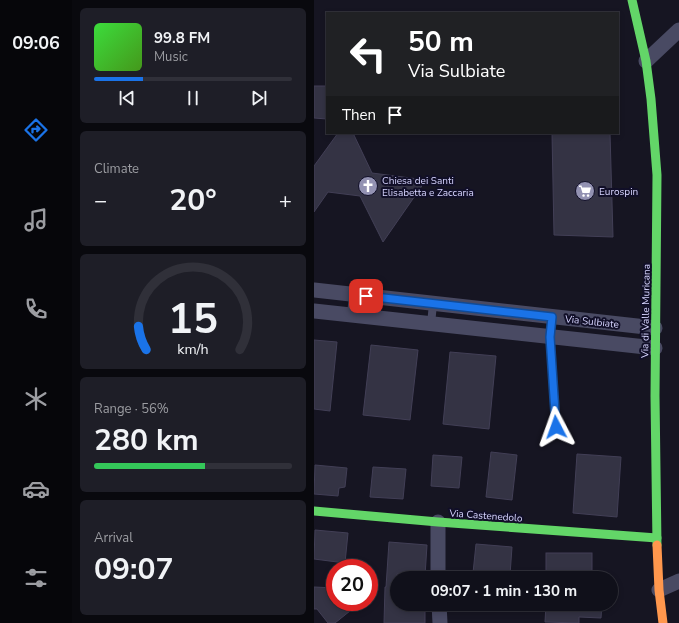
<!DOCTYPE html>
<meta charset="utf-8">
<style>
body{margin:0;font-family:"Nunito Sans",sans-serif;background:#1e1e27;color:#f1f3f6;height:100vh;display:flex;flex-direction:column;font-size:15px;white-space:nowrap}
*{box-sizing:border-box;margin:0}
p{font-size:13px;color:#9c9da2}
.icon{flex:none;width:22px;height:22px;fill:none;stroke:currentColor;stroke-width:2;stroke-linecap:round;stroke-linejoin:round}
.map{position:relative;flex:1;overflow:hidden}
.drawer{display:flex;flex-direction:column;gap:8px;padding:8px;background:#09090e;width:242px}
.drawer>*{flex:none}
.guide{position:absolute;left:12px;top:12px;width:293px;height:122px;border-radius:0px;box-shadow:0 2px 6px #0003,0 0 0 1px #303039;background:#202124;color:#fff;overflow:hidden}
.speed{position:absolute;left:12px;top:559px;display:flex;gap:8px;font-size:20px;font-weight:700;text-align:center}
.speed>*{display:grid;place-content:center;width:52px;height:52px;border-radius:50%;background:#10101a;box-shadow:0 2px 6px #0003,0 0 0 1px #303039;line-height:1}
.speed .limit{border:6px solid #d22;background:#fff;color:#111}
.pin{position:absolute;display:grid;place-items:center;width:34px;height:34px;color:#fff;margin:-17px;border-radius:8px;box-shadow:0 2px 6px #0006}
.me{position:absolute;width:44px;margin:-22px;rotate:356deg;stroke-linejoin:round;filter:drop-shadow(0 0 3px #0008)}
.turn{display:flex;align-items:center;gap:14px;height:84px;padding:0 16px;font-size:18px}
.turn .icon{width:52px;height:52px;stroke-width:2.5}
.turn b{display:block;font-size:28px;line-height:34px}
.then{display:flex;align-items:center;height:38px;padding:0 16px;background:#0003;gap:8px;font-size:15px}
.big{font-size:30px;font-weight:700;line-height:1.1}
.drawer .widget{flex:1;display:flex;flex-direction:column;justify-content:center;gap:6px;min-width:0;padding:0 14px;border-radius:6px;background:#1e1e27}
.drawer .dial{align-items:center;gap:0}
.dial svg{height:104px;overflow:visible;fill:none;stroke:#303039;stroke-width:7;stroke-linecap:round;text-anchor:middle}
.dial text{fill:#f1f3f6;stroke:none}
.song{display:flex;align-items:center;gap:12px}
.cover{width:48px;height:48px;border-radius:6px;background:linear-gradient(135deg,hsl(120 70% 55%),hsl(100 70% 35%))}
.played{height:4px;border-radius:2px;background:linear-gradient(90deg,#1a73e8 25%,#303039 25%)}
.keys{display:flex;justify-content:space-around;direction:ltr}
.heat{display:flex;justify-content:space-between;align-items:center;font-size:22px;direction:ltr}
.charge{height:6px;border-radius:3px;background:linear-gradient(90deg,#34c759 56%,#303039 0)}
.trip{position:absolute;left:76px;top:571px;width:228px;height:40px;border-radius:20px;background:#10101a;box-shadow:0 2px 6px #0003,0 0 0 1px #303039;font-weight:700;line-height:40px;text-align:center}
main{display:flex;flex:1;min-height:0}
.tabs{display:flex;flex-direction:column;width:72px;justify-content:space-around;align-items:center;background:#06060a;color:#9c9da2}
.tabs .icon{width:28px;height:28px}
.tabs .selected{color:#1a73e8}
.tabs b{font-size:18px;color:#f1f3f6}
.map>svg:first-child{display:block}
.building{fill:#343344;stroke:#423f56}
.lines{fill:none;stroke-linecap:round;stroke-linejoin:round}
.lane{stroke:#494a63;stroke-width:8}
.street{stroke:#494a63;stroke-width:15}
.fast{stroke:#63d668;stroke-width:9}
.slow{stroke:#ff974d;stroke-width:9}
.route-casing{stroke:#114b97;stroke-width:10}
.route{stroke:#1a73e8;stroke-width:7}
.labels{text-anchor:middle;stroke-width:4;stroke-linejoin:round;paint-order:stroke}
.poi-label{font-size:10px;fill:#d7d5ff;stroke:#110f28;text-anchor:start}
.street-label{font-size:10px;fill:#d7d5ff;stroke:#110f28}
</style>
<main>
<nav class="tabs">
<b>09:06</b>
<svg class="icon selected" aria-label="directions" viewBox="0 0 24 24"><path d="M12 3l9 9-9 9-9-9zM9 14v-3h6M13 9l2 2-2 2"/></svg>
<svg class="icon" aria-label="music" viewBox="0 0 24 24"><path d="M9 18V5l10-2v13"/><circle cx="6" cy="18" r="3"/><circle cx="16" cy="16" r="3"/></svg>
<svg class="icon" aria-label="phone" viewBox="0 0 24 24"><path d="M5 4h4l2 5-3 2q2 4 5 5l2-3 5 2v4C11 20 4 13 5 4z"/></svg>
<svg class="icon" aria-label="climate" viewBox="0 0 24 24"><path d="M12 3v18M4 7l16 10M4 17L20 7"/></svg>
<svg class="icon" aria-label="car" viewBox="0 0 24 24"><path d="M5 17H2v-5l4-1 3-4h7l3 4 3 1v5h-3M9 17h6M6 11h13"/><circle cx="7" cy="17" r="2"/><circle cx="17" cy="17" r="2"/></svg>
<svg class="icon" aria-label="filters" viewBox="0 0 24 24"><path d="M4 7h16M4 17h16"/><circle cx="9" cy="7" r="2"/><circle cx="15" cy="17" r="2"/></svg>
</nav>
<section class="drawer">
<div class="widget">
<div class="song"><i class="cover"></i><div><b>99.8 FM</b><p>Music</p></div></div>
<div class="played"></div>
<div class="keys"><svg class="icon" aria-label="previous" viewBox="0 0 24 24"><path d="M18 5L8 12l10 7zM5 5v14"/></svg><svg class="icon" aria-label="pause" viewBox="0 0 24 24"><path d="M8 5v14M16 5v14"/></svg><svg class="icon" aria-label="next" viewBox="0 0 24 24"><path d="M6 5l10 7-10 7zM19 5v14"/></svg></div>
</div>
<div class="widget"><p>Climate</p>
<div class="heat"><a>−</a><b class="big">20°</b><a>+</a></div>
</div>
<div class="widget dial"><svg viewBox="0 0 100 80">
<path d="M14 69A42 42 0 1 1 86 69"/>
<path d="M14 69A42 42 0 0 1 8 51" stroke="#1a73e8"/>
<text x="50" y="56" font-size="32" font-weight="700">15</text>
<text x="50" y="72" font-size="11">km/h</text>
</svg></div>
<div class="widget"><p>Range · 56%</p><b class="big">280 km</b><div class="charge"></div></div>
<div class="widget"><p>Arrival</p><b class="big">09:07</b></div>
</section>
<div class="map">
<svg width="365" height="623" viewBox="0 0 365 623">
<rect width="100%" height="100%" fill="#161522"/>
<!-- building -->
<g class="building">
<polygon points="0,86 13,86 13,119 0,118"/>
<polygon points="24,133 39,133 58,173 112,180 69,242 46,196 14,192 0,212 0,166"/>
<polygon points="238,133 296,133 299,237 240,235"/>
<polygon points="0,340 23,342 16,411 0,409"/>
<polygon points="57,345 104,350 96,420 49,415"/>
<polygon points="136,352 182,356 175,429 129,424"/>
<polygon points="177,452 203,455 198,500 172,497"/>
<polygon points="263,454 307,457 303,517 259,513"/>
<polygon points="119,455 148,457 145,488 117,486"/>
<polygon points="1,465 33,468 31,487 25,488 24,496 0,494"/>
<polygon points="59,467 92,469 89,499 56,497"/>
<polygon points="1,530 34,533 31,563 0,559"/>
<polygon points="75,542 113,545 111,576 83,574 83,604 111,604 111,623 70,623 71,587 72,587"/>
<polygon points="162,544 198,547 196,575 159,573"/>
<rect x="232" y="553" width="46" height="22"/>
<polygon points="0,587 21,588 21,602 29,602 36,611 21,623 14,623 3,609 0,609"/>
<polygon points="232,604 288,604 287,618 265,617 265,623 231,622"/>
</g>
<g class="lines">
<!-- lane -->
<g class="lane">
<polyline points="37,315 39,295"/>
<polyline points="238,317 236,337 242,427"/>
<polyline points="117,324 119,304"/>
</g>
<!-- street -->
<g class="street">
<polyline points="332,61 365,30"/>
<polyline points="0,290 341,328"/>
<polyline points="0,311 341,348"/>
<polyline points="124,578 124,522"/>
<polyline points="345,590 365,581"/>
<polyline points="125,604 126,623"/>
</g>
<!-- fast -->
<g class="fast">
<polyline points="318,0 332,61 337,99 343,175 341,396 343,545"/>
<polyline points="0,511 124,522 343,538"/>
</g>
<!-- slow -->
<polyline class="slow" points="343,545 345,590 349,623"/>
</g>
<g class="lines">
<defs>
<polyline id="route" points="52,296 238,317 236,337 242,427"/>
</defs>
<!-- route casing -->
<use href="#route" class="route-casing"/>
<!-- route -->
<use href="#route" class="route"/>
</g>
<!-- icons -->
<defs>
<symbol id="church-disc" viewBox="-11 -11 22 22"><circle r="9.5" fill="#9392b2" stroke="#110f28"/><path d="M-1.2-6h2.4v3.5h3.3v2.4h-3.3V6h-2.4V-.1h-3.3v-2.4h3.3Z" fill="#fff"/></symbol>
<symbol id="supermarket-disc" viewBox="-11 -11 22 22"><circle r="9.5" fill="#9392b2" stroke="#110f28"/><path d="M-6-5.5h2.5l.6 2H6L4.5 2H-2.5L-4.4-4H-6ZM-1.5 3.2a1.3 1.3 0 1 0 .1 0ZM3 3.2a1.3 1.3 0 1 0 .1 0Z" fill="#fff"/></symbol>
</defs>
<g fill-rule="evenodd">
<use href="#church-disc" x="43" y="175" width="22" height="22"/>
<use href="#supermarket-disc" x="260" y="180" width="22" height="22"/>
</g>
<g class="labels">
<!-- poi labels -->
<g class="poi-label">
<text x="68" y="184">Chiesa dei Santi<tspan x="68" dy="12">Elisabetta e Zaccaria</tspan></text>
<text x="285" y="195">Eurospin</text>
</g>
<!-- street labels -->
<g class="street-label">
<text transform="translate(331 311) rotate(-89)" y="4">Via di Valle Muricana</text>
<text transform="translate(278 321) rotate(6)" y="4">Via Sulbiate</text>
<text transform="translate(172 515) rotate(4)" y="4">Via Castenedolo</text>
</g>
</g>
</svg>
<div class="speed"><div class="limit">20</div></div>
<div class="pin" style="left:52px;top:296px;background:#d93025"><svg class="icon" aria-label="arrive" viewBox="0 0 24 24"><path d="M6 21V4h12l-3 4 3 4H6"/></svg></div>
<svg class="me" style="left:242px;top:427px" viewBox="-20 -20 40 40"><path d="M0-17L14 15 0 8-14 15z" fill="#1a73e8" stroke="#fff" stroke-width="4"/></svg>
<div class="trip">09:07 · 1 min · 130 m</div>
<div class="guide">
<div class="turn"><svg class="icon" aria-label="left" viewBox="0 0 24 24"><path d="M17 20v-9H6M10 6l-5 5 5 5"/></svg><div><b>50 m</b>Via Sulbiate</div></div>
<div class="then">Then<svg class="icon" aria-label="arrive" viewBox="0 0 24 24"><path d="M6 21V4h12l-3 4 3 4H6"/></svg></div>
</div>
</div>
</main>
